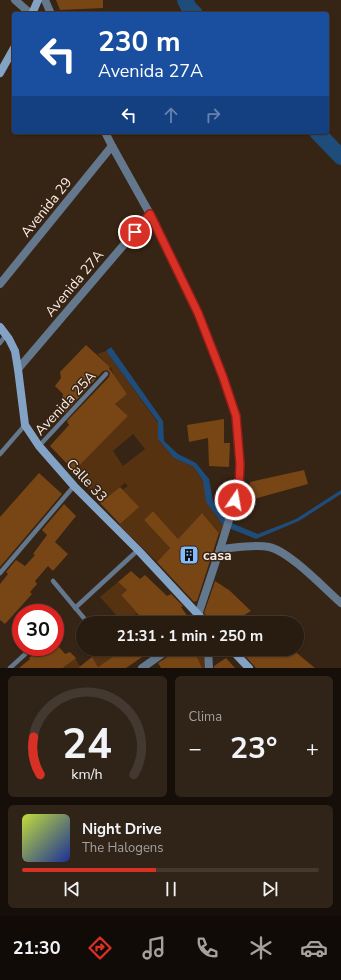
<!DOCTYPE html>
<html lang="es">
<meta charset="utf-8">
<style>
body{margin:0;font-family:"Nunito Sans",sans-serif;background:#302419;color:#f1f3f6;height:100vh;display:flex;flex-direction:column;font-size:15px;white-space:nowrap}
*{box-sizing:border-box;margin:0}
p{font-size:13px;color:#a5a19f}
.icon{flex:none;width:22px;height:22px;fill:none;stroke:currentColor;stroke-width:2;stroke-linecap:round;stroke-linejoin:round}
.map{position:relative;height:668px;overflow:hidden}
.sheet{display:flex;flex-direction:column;gap:8px;padding:8px;background:#160f09;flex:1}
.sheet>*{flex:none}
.guide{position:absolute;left:12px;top:12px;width:317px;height:122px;border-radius:4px;box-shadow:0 1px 3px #0004,0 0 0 1px #443930;background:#1a4fa0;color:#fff;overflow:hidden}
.speed{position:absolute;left:12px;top:604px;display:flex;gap:8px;font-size:20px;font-weight:700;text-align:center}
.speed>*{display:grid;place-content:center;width:52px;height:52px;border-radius:50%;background:#281b10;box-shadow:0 1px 3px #0004,0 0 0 1px #443930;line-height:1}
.speed .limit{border:6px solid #d22;background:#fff;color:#111}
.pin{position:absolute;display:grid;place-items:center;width:34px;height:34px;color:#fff;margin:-17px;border:2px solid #fff;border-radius:50%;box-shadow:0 1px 4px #0007}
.me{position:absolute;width:44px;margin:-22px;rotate:12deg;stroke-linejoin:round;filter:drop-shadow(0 0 3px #0008)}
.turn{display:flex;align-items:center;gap:14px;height:84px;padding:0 20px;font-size:18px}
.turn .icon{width:52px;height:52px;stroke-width:2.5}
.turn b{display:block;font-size:28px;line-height:34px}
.lanes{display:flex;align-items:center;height:38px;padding:0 20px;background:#0003;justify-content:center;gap:20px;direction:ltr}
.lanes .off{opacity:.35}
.big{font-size:30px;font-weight:700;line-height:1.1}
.sheet .card{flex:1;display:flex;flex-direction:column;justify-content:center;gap:6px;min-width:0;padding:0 14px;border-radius:6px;background:#302419}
.sheet .dial{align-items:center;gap:0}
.dial svg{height:104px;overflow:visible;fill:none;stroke:#443930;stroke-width:7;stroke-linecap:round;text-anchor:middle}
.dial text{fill:#f1f3f6;stroke:none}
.song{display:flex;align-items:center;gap:12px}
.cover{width:48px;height:48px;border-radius:6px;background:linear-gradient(135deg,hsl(70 70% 55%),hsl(230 70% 35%))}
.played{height:4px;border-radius:2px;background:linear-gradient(90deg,#d93025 45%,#443930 45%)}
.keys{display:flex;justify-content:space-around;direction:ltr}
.heat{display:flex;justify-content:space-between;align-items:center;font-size:22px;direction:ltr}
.sheet .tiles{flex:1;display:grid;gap:8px;grid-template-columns:1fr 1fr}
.card:last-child{grid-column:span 2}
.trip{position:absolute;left:76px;top:616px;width:228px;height:40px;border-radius:20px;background:#281b10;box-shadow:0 1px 3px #0004,0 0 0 1px #443930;font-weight:700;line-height:40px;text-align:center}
.dock{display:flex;height:64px;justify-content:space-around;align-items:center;background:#100b06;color:#a5a19f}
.dock .icon{width:28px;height:28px}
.dock .active{color:#d93025}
.dock b{font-size:18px;color:#f1f3f6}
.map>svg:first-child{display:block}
.green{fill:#563211;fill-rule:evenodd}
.water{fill:#1f4d7b}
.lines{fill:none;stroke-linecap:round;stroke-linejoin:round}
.river{stroke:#1f4d7b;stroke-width:16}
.building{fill:#784515}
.service{stroke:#63778d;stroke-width:4.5}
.minor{stroke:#63778d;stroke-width:8}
.secondary{stroke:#83a3c6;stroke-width:8}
.route-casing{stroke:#8d1f18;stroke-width:10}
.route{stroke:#d93025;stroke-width:7}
.labels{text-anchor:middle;stroke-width:3;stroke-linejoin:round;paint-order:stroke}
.street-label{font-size:14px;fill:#faede4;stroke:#362415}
.poi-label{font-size:14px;font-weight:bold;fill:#faede4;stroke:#362415;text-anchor:start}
</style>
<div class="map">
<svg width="341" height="668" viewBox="0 0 341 668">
<rect width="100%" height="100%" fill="#362415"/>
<!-- green -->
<g class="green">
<path d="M106 351 158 423V439L174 458 194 467 204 483 206 502 224 526 221 535 202 513 178 539 153 511 144 520 170 548 157 562 119 525 138 507 122 490 128 486 125 483 100 503 74 471 128 416 115 404 127 394 115 378 111 368 97 354ZM133 434 145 449 123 466 113 451Z"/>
<polygon points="118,582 127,590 121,595 134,610 145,608 122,623 112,623 118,617 100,597"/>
<polygon points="89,649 124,649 98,667 87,650"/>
<polygon points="204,652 206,668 202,668 197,657"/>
<polygon points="75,658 81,668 64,668"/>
</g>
<!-- water -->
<polygon class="water" points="111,347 163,421 164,441 178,454 196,463 209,479 213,501 229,522 258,534 296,519 341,490 341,494 299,521 256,539 224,526 206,502 203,481 194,467 174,458 158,439 158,422 106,351"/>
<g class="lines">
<!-- river -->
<g class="river">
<polyline points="185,0 189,8 195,14"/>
<polyline points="317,132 341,157"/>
</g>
</g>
<!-- building -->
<g class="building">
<polygon points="56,0 103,0 103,8 60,10"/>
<polygon points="86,345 110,367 109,368 127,394 115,404 128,416 74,471 50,446 69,425 67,421 109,377 110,373 107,370 103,371 64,414 61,407 63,394 55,386 61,378 60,372"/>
<polygon points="224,419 224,443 230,443 229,467 209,466 208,438 189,442 187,425"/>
<polygon points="304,470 308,484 250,500 250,482"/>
<polygon points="39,473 62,494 0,567 0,517"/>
<polygon points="120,487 139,507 120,524 100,503"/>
<polygon points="64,504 76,516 55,542 68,554 53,571 48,566 35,581 37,584 30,592 32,594 5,624 0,620 0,584 8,574 6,572 16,560 25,566 35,555 33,554 47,535 42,530"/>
<polygon points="153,511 178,539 202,513 219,533 197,601 194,602 157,562 170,548 144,520"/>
<polygon points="131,571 140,579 145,575 167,596 171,594 183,606 181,607 192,623 146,623 121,595 127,590 118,582"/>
<polygon points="215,581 229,590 251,611 231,623 214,623 204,613"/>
<polygon points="43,647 59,647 65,654 70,652 76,658 63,668 19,668 30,659 29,658"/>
<polygon points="124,649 159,649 152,654 151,651 126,668 78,668 92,657 98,667"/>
<polygon points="174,649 203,649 203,653 197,657 202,668 161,668 158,663 172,654"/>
<polygon points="239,649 292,649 315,668 256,668"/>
<polygon points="226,658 235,668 214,668 214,666"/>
</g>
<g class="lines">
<!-- service -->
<g class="service">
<polyline points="0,343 6,335"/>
<polyline points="39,446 106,374"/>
<polyline points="0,454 25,425"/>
<polyline points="0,573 74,486"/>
<polyline points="53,581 88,623"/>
<polyline points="75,608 138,550"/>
<polyline points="10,668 33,647"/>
</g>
<!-- minor -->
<g class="minor">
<polyline points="15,0 31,14"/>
<polyline points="45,0 51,14"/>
<polyline points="105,132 112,146 150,214 198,313 223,377 236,416 240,464 239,488 220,549 198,615"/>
<polyline points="0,284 112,146"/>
<polyline points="18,369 150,214"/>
<path d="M220 549C234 548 255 544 269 547 289 551 325 589 341 603"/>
<polyline points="208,649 209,668"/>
<polyline points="142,668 169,649"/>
</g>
<!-- secondary -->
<g class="secondary">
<polyline points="32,14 38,0"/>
<polyline points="0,73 14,48"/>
<polyline points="0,327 9,339 15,351 18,369 25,425 39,446 74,486 138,550 206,623"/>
<polyline points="231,649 249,668"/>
</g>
</g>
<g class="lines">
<defs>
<polyline id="route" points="135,232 150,214 198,313 223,377 236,416 240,464 239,488 235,500"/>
</defs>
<!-- route casing -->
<use href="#route" class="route-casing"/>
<!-- route -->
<use href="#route" class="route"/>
</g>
<!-- icons -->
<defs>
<symbol id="building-square" viewBox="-11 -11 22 22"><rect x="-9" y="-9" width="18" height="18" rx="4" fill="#82bcfa" stroke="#362415"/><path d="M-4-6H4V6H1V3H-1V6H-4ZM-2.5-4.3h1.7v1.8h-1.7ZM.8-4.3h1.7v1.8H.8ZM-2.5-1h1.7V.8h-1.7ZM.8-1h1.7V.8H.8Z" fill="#111"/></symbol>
</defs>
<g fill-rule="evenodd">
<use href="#building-square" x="178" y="544" width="22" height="22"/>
</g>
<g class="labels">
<!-- street labels -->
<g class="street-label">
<text transform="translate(46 207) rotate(-51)" y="5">Avenida 29</text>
<text transform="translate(74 283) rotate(-50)" y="5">Avenida 27A</text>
<text transform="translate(65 403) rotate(-47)" y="5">Avenida 25A</text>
<text transform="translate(87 480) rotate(47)" y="5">Calle 33</text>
</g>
<!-- poi labels -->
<g class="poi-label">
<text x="203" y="560">casa</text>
</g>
</g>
</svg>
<div class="speed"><div class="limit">30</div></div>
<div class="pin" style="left:135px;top:232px;background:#d93025"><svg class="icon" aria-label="arrive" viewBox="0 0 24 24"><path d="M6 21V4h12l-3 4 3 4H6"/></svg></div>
<svg class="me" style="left:235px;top:500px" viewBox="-20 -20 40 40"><circle r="17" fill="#d93025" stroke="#fff" stroke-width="3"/><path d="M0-11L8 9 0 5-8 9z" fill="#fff"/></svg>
<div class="trip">21:31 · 1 min · 250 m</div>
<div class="guide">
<div class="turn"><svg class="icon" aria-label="left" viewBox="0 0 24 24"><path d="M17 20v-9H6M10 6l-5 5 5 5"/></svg><div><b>230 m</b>Avenida 27A</div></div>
<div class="lanes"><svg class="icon" aria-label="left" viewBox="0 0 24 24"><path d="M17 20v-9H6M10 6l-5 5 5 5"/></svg><svg class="icon off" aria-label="ahead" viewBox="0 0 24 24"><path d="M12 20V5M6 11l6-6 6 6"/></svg><svg class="icon off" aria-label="right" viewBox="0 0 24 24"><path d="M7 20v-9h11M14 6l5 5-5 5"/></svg></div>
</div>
</div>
<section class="sheet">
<div class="tiles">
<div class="card dial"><svg viewBox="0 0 100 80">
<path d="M14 69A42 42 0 1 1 86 69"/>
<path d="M14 69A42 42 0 0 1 9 40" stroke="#d93025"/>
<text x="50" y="56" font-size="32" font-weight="700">24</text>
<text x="50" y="72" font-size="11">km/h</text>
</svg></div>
<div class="card"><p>Clima</p>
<div class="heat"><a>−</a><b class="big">23°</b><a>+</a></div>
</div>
<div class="card">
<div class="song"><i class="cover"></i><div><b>Night Drive</b><p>The Halogens</p></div></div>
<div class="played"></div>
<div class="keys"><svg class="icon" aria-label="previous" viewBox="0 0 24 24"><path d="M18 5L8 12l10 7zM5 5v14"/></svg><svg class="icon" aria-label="pause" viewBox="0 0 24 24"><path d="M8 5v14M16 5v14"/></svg><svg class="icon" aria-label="next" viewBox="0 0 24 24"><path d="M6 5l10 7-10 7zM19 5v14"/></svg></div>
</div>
</div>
</section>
<nav class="dock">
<b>21:30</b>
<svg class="icon active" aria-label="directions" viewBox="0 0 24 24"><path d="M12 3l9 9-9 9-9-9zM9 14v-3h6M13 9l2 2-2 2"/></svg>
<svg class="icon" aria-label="music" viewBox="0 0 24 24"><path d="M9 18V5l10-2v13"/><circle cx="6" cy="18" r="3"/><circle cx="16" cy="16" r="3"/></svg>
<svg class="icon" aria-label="phone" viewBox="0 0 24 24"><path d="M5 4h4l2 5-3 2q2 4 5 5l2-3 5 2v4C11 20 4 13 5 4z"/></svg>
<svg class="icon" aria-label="climate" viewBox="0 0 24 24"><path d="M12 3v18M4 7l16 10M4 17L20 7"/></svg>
<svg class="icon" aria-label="car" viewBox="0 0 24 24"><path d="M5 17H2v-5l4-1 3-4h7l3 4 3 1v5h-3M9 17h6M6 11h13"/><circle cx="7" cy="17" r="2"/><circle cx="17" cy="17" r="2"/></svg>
</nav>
